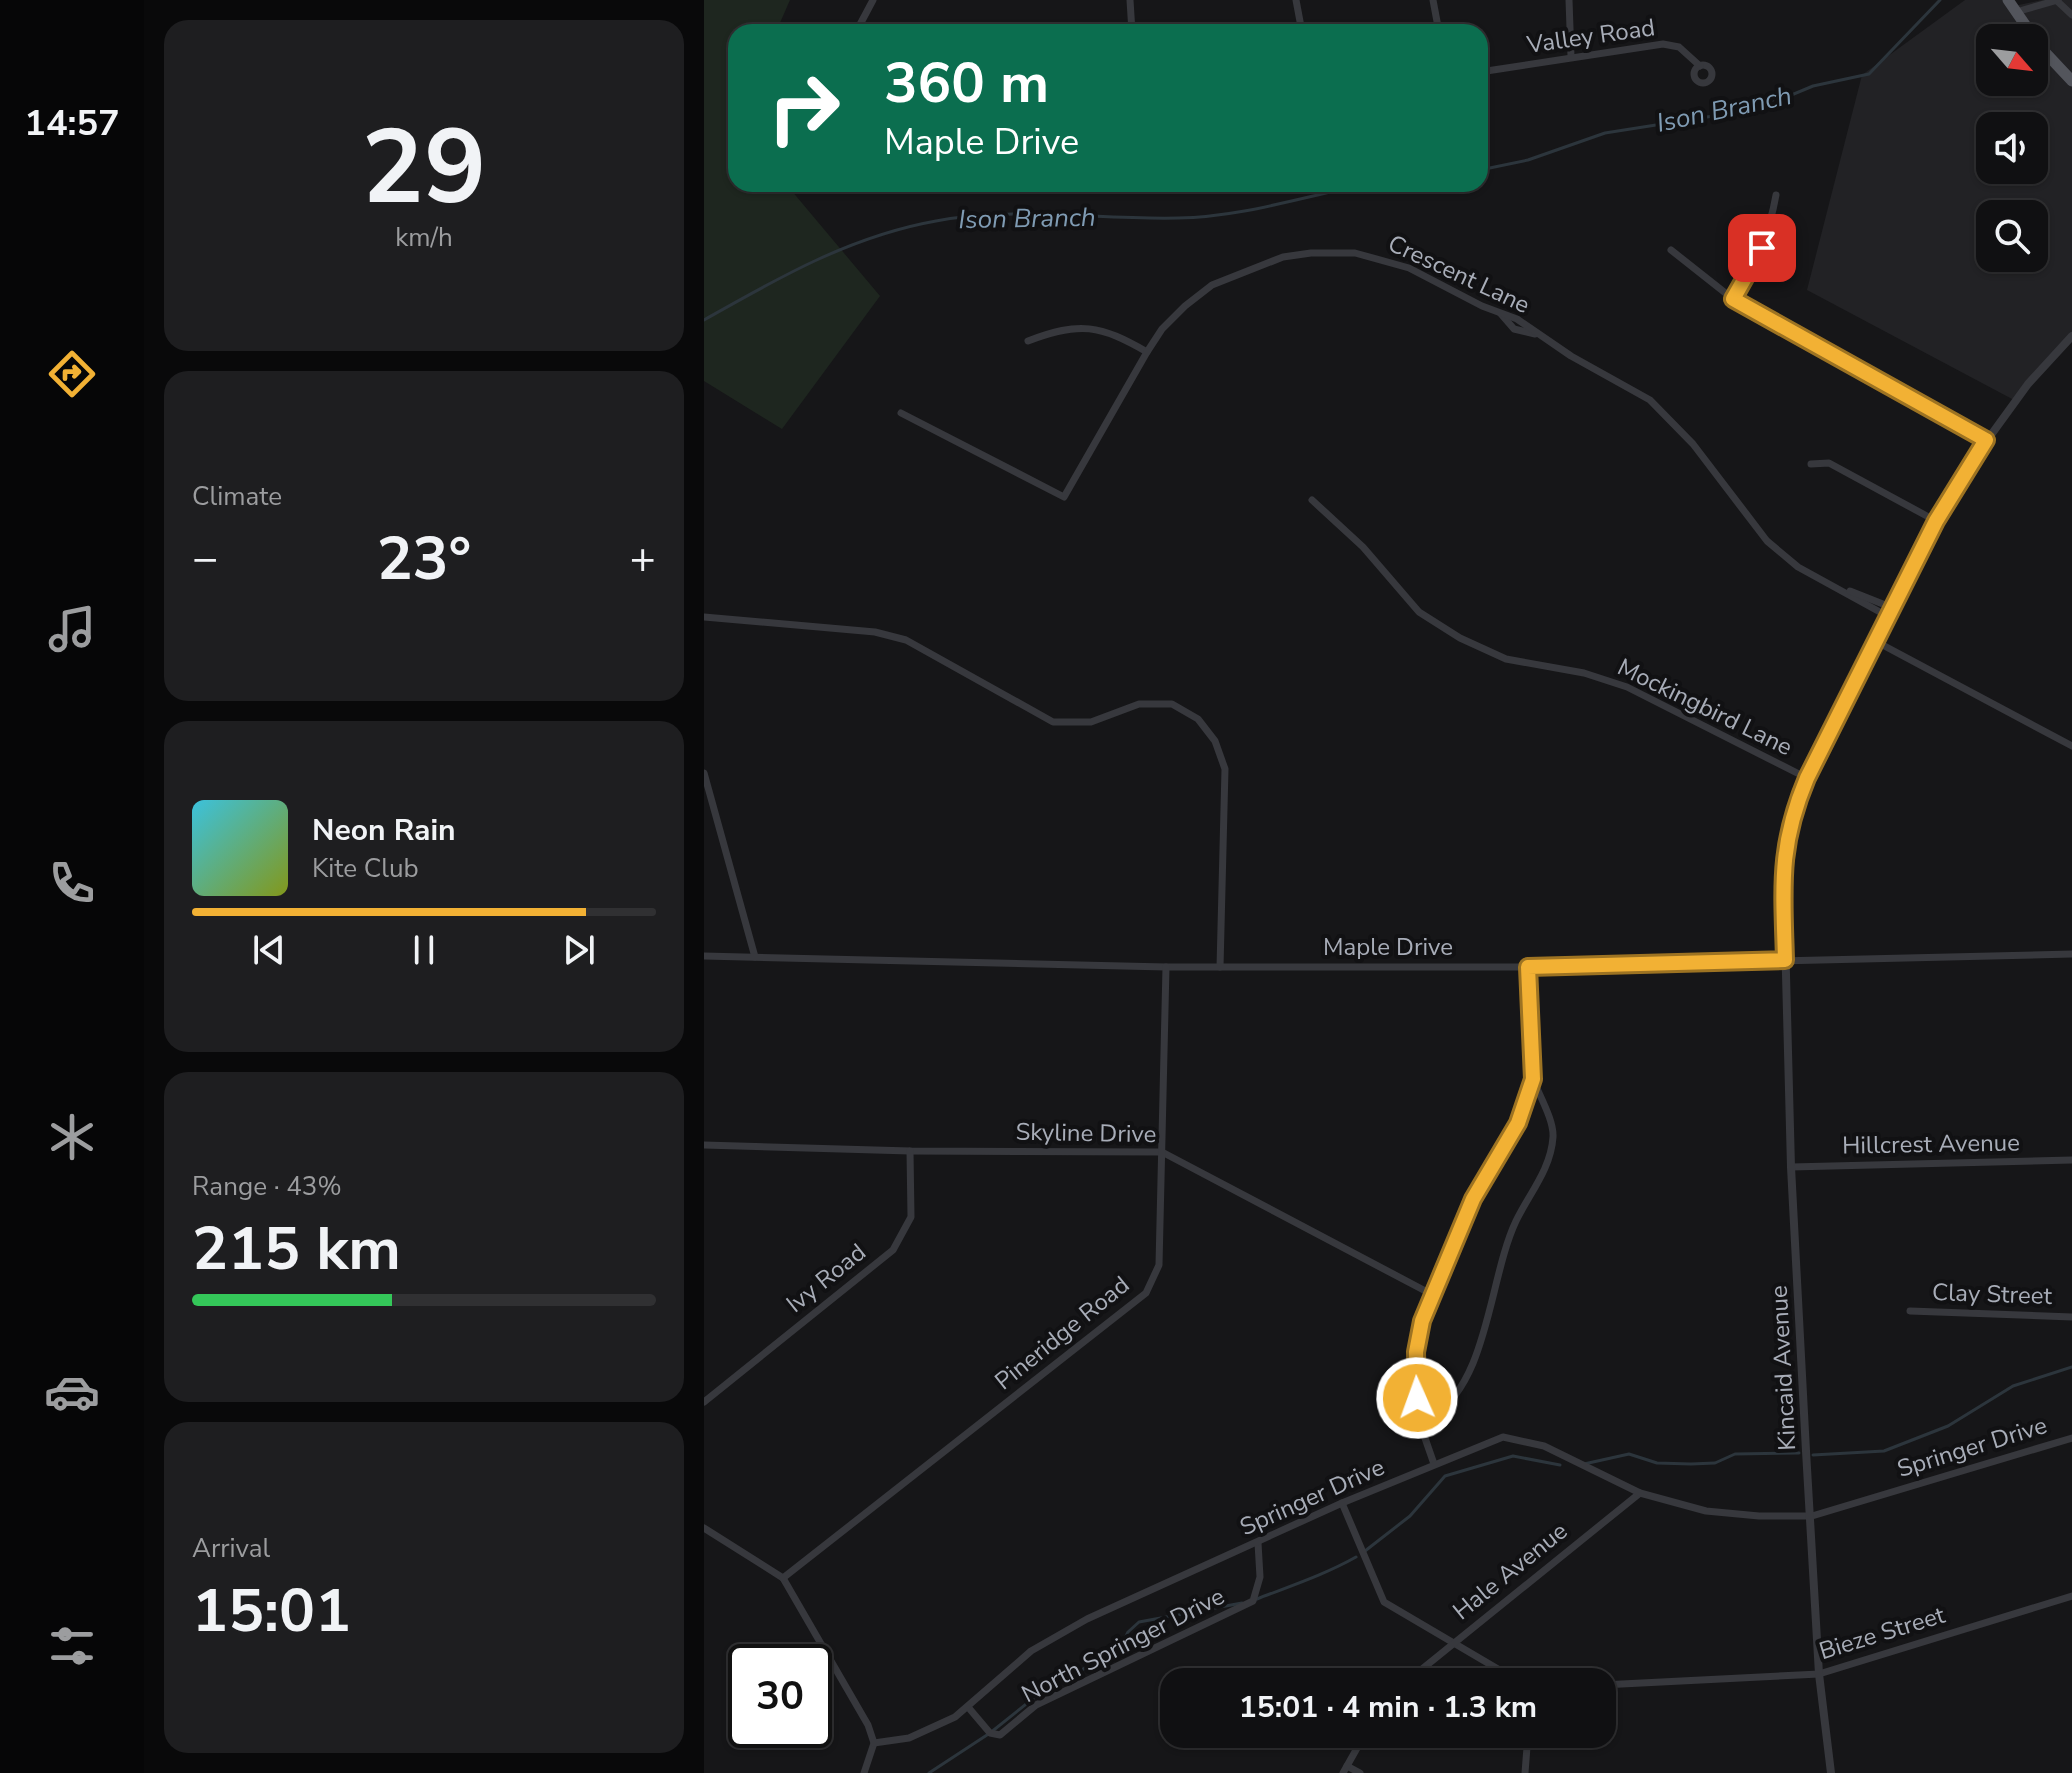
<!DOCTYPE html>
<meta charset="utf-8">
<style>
body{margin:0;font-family:"Nunito Sans",sans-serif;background:#1e1e20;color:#f1f3f6;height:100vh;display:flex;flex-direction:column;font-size:30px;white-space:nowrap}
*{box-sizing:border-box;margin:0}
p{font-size:26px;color:#9c9d9f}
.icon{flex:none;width:44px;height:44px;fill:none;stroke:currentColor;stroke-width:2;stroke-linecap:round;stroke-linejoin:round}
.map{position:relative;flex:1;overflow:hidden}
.panel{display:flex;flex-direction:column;gap:20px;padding:20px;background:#09090a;width:560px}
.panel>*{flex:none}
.hud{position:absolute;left:24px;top:24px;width:760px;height:168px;border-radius:24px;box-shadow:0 2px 6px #0004,0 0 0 2px #303032;background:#0b6e4f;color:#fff;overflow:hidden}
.needle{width:52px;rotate:118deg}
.tools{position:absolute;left:1272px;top:24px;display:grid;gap:16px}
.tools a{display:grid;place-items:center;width:72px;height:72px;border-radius:16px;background:#101012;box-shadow:0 2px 6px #0004,0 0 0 2px #303032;font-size:40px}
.speed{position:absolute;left:24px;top:1644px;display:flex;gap:16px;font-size:40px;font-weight:700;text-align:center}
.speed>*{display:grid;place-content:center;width:104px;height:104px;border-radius:50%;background:#101012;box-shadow:0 2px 6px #0004,0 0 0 2px #303032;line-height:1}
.speed .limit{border:4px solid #111;border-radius:12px;background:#fff;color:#111}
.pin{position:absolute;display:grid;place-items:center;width:68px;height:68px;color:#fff;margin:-34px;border-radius:16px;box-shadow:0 4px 12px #0006}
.me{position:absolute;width:88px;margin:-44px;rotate:358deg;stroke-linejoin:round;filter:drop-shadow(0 0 6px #0008)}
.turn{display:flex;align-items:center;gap:28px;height:168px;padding:0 24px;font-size:36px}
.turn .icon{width:104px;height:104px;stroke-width:2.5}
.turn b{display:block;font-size:56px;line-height:68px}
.big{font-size:60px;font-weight:700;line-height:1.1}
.panel .widget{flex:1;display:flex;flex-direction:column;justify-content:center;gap:12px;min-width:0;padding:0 28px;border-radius:24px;background:#1e1e20}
.panel .dial{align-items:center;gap:0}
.dial b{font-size:104px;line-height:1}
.song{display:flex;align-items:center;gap:24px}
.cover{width:96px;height:96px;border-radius:12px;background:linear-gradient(135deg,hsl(190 70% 55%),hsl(70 70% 35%))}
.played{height:8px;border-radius:4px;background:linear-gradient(90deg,#f2b134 85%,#303032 85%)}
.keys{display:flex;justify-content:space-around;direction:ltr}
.heat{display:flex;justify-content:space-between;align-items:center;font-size:44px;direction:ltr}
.charge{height:12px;border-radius:6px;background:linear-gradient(90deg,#34c759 43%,#303032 0)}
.trip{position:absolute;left:456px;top:1668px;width:456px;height:80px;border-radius:24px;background:#101012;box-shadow:0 2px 6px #0004,0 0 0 2px #303032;font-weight:700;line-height:80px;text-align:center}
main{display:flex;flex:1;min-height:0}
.tabs{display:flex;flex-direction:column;width:144px;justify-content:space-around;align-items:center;background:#060607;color:#9c9d9f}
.tabs .icon{width:56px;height:56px}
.tabs .active{color:#f2b134}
.tabs b{font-size:36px;color:#f1f3f6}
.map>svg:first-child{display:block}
.built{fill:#222225;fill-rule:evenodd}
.green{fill:#1e261f}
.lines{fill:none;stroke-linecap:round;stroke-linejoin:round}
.stream{stroke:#2c353c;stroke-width:3}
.minor{stroke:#37383d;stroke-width:7}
.tertiary{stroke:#37383d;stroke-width:8}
.primary{stroke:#53555c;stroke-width:11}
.route-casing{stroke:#9d7322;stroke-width:20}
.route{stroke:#f2b134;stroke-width:14}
.labels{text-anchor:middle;stroke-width:8;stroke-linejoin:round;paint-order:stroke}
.street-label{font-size:24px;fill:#a8adb8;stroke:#111113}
.water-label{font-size:26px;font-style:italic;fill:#7f9bb3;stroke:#111113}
</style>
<main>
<nav class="tabs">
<b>14:57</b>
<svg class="icon active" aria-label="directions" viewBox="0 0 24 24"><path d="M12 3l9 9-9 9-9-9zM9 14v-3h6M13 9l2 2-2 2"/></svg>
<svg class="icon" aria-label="music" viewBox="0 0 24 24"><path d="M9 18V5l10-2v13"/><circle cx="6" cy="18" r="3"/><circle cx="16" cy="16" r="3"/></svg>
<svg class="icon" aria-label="phone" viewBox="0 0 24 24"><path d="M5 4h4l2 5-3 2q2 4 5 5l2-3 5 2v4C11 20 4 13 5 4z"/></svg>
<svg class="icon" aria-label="climate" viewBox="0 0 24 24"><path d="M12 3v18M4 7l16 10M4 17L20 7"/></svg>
<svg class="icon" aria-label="car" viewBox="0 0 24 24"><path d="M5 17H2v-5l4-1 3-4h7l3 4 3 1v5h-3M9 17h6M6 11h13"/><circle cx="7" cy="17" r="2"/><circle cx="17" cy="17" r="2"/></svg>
<svg class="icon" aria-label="filters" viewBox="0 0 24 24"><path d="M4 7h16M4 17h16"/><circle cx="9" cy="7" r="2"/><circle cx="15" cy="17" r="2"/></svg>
</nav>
<section class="panel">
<div class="widget dial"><b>29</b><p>km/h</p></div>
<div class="widget"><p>Climate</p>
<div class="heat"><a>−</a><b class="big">23°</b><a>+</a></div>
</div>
<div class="widget">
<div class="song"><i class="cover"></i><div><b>Neon Rain</b><p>Kite Club</p></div></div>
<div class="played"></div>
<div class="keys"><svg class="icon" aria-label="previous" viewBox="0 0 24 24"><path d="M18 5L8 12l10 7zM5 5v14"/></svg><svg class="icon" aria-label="pause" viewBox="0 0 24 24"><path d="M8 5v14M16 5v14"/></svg><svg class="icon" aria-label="next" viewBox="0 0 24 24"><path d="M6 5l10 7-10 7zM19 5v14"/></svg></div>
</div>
<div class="widget"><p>Range · 43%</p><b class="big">215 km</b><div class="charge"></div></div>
<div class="widget"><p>Arrival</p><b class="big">15:01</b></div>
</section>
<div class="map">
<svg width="1368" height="1773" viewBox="0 0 1368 1773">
<rect width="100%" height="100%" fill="#161618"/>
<!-- built -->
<path class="built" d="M1261 0H1306L1310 6 1338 0H1368V339L1310 400 1103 290 1158 75ZM1286 38H1330V82H1286ZM1286 126H1330V170H1286ZM1286 214H1330V258H1286Z"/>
<!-- green -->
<polygon class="green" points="0,0 86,0 72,32 32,32 32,184 82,184 176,296 78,429 0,381"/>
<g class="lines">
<!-- stream -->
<g class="stream">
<polyline points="776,170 824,160 901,133 1022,114 1073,101 1109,86 1165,74 1236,0"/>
<path d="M0 320C74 278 147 236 232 221 311 206 394 220 474 218 539 217 601 196 664 184"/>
<polyline points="1109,1455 1180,1451 1244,1426 1309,1386 1368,1367"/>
<polyline points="880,1464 925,1454 953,1463 987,1464 1011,1463 1031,1454 1095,1453"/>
<polyline points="661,1551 706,1516 741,1476 809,1456 856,1465"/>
<path d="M553 1599C586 1586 620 1575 652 1557"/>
<polyline points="225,1773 286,1733 351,1681 403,1659 416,1649 424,1632 435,1622 538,1603"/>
</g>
<!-- minor -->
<g class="minor">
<polyline points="426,0 428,32"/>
<polyline points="592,0 598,32"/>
<polyline points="729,0 735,32"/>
<polyline points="865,0 867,56"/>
<polyline points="1352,0 1368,15"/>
<polyline points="1312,12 1354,0"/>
<polyline points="152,32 169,0"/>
<circle cx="999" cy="74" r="9"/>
<polyline points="776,72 959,44 975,47 996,66"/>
<polyline points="967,250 1029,299 1282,440"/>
<path d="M1029 299C1051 265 1065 235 1072 195"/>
<polyline points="797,314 810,329 831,334"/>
<path d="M324 341C376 321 396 325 443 352"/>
<polyline points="197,413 360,497 443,352 458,329 481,306 508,285 579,257 607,253 651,253 705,268 778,306 813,319 867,356 946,400 989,444 1063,541 1094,567 1185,617"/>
<polyline points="1107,464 1125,463 1232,521"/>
<polyline points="608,500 659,547 715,612 756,638 802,659 880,673 923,687 1103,778"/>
<polyline points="1146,591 1189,608"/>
<polyline points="0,617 171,632 202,640 349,722 387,722 435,704 468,704 494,719 511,741 521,769 516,967"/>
<polyline points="1173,642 1368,746"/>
<polyline points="0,773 51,957"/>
<polyline points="0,956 462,967 824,967 1368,954"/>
<polyline points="0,1145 206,1151 458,1152 729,1295"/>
<polyline points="1087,1167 1368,1160"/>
<polyline points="1206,1311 1368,1317"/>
<polyline points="0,1402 189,1250 207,1217 206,1151"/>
<path d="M714 1415 729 1416C785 1380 785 1278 812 1221 825 1194 847 1169 849 1137 850 1120 835 1095 829 1079"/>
<polyline points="730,1464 714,1418 712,1352 718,1321 769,1199 814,1123 829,1079 824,967"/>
<polyline points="638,1503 680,1602 816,1682"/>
<polyline points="0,1528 79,1578 164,1725 170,1743 160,1773"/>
<polyline points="79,1578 442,1293 455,1265 462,967"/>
<polyline points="702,1682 936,1493"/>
<polyline points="898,1685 1115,1674 1368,1596"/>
<polyline points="264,1707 286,1733 296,1735 332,1705 549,1601 556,1577 554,1543"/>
<polyline points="170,1743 205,1738 251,1717 327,1651 383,1619 638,1503 799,1437 840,1446 936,1493 1002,1511 1055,1516 1108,1516 1368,1438"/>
<polyline points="643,1766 656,1773"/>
<polyline points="639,1773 661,1734"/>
<polyline points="821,1773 824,1734"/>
</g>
<!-- tertiary -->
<polyline class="tertiary" points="1127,1773 1115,1674 1102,1451 1087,1167 1079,859 1086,819 1103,778 1232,521 1263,468 1324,384 1368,336"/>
<!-- primary -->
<polyline class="primary" points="1304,0 1337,48 1368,81"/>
</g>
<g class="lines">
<defs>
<path id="route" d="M713 1398 712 1352 718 1321 769 1199 814 1123 829 1079 824 967 1081 960C1079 887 1074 847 1103 778L1232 521 1282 440 1029 299 1058 248"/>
</defs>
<!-- route casing -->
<use href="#route" class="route-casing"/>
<!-- route -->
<use href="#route" class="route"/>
</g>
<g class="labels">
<!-- street labels -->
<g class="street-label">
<text transform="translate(887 36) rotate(-8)" y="8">Valley Road</text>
<text transform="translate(755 274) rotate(25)" y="8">Crescent Lane</text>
<text transform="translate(1001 707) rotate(26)" y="8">Mockingbird Lane</text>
<text x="684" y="955">Maple Drive</text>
<text transform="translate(382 1133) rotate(1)" y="8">Skyline Drive</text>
<text transform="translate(1227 1144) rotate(-1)" y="8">Hillcrest Avenue</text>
<text transform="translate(122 1278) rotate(-39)" y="8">Ivy Road</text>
<text transform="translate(1288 1294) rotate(2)" y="8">Clay Street</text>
<text transform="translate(358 1333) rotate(-39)" y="8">Pineridge Road</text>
<text transform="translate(1079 1368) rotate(-93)" y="8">Kincaid Avenue</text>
<text transform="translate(1268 1447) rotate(-17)" y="8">Springer Drive</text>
<text transform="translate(608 1497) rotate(-24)" y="8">Springer Drive</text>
<text transform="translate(806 1571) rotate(-39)" y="8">Hale Avenue</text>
<text transform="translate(1178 1633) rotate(-17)" y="8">Bieze Street</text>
<text transform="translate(419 1645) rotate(-27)" y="8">North Springer Drive</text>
</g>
<!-- water labels -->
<g class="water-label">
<text transform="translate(1020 109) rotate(-12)" y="9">Ison Branch</text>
<text transform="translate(323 218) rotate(-1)" y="9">Ison Branch</text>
</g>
</g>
</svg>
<div class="tools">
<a><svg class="needle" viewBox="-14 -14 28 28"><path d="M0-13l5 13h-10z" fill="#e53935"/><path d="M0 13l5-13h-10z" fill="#9c9d9f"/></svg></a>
<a><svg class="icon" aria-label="sound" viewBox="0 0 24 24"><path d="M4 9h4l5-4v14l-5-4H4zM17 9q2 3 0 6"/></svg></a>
<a><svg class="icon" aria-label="search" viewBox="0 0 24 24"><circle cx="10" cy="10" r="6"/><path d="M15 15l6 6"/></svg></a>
</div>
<div class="speed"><div class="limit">30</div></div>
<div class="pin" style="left:1058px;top:248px;background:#d93025"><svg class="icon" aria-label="arrive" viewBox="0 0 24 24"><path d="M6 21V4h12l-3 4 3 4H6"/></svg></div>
<svg class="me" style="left:713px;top:1398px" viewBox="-20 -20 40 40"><circle r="17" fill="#f2b134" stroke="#fff" stroke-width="3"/><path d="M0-11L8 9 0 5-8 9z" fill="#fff"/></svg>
<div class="trip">15:01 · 4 min · 1.3 km</div>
<div class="hud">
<div class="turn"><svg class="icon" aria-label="right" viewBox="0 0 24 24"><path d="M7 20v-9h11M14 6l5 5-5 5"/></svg><div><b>360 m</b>Maple Drive</div></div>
</div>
</div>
</main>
